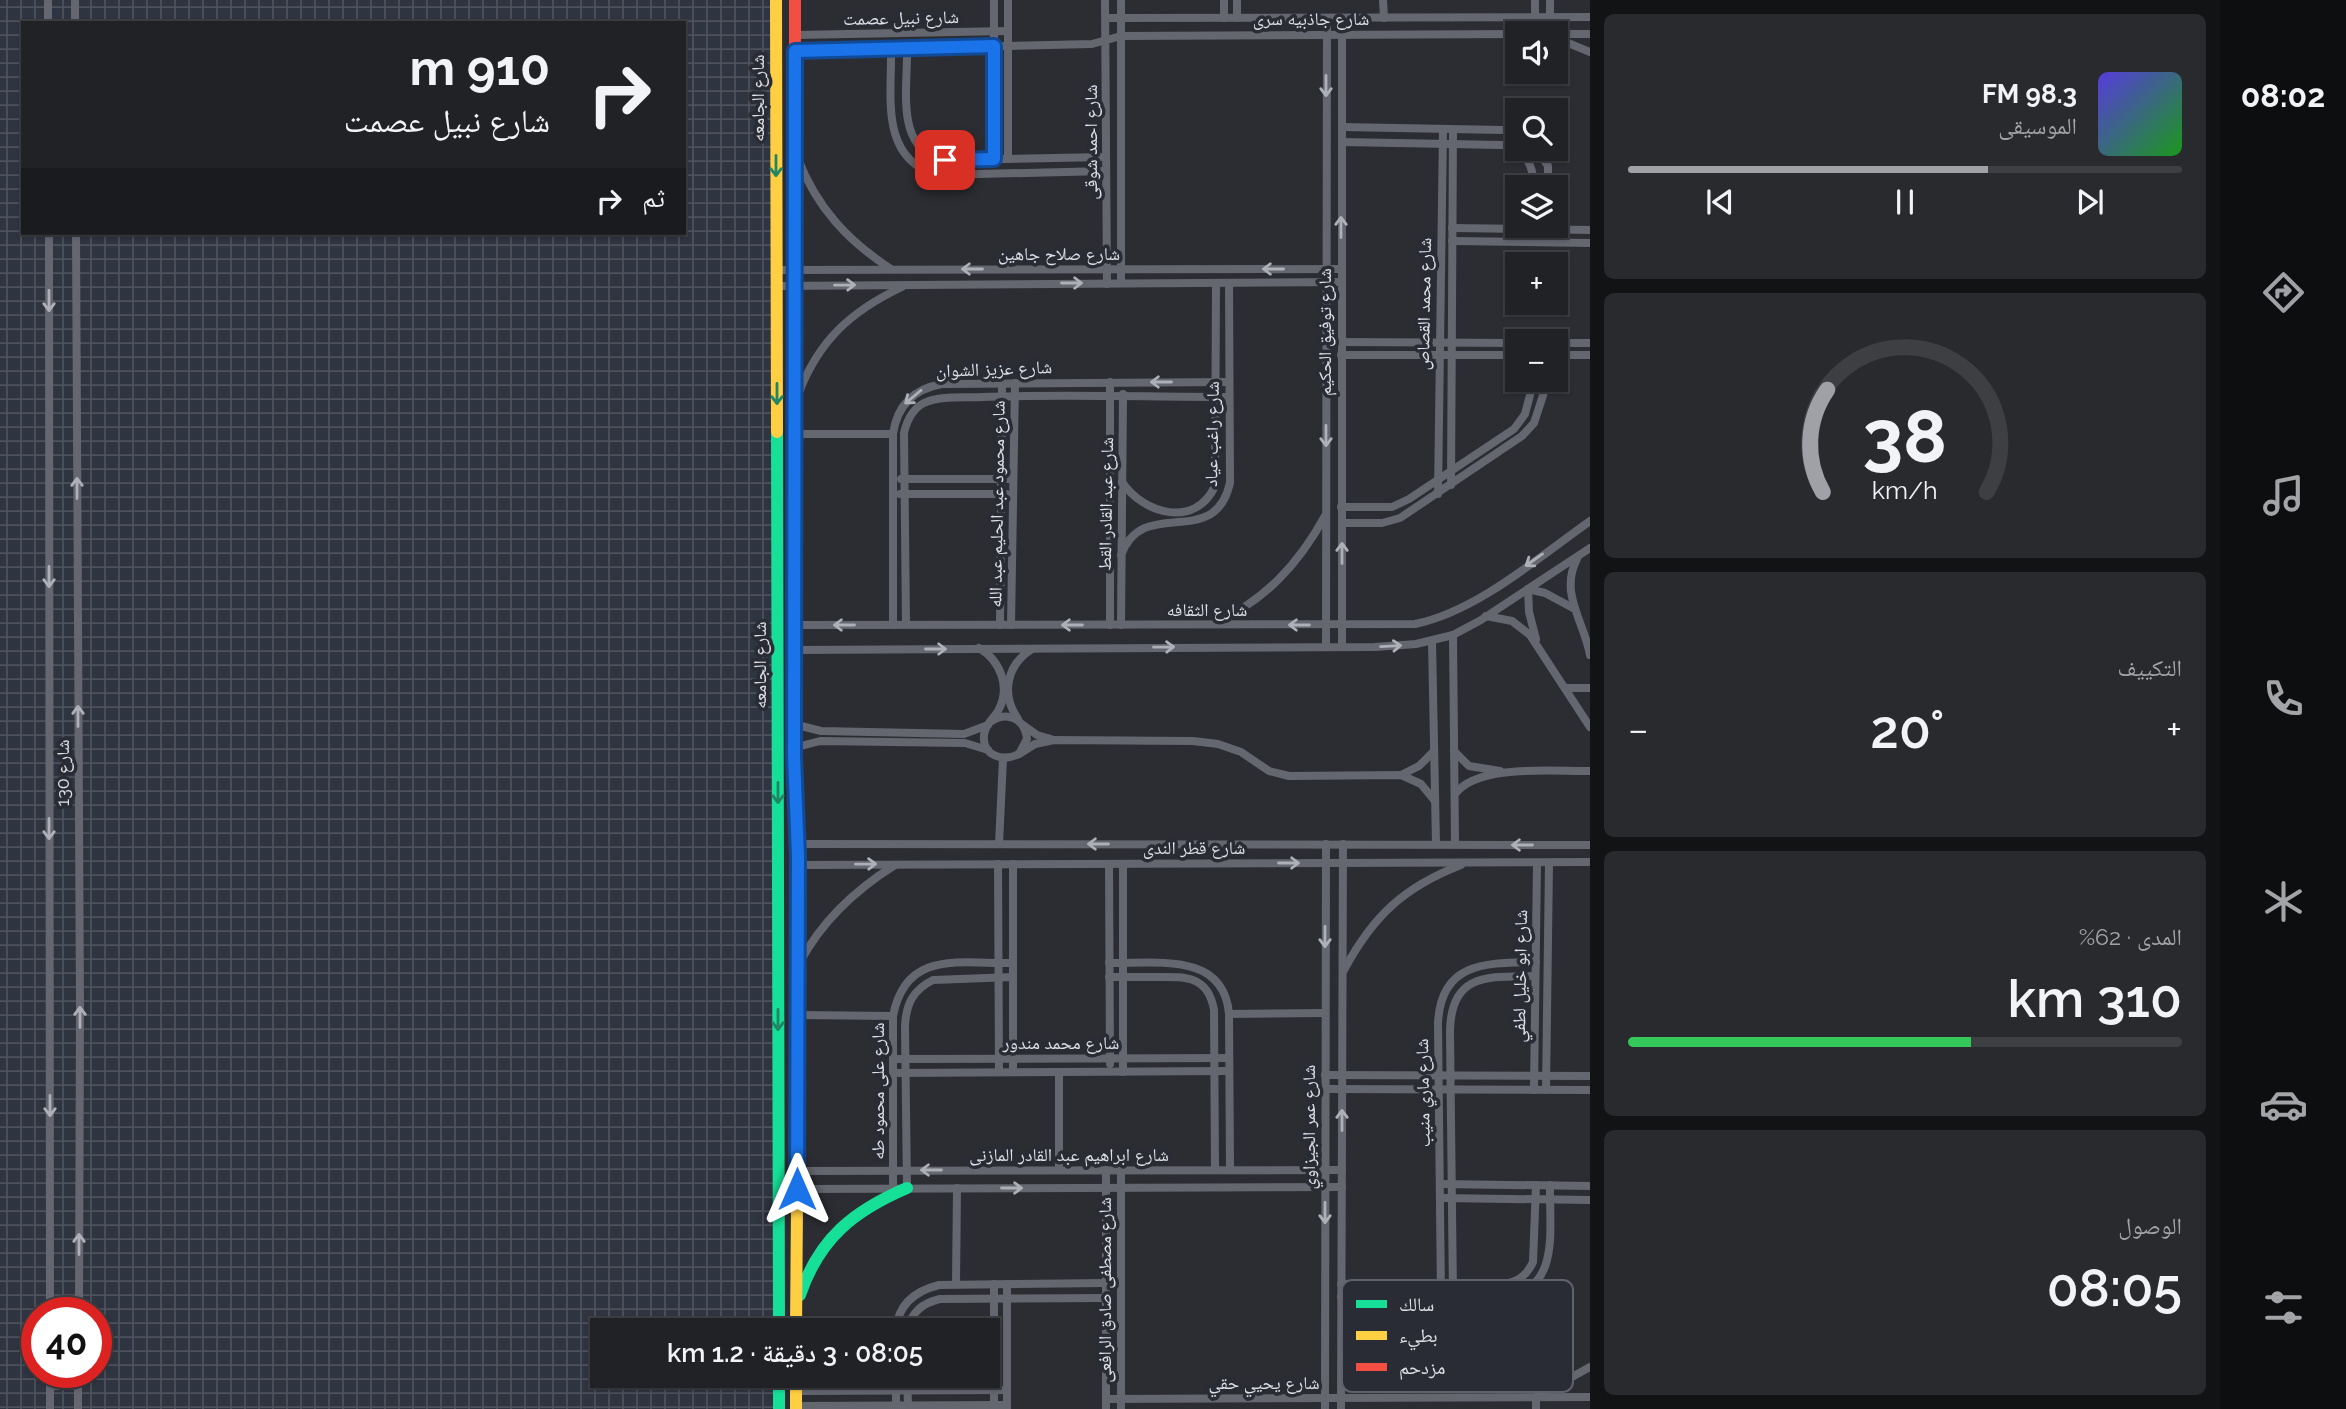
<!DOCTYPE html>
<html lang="ar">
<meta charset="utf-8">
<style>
body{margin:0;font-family:Raleway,"Noto Naskh Arabic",sans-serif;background:#292a2e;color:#f1f3f6;direction:rtl;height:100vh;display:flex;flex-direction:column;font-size:26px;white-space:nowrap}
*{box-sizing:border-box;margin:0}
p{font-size:23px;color:#a2a4a7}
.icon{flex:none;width:38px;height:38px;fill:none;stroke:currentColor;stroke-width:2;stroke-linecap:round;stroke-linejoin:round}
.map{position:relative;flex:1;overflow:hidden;direction:ltr}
.side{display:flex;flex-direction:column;gap:14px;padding:14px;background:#121315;width:630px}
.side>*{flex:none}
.banner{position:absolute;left:21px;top:21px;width:665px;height:214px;border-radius:0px;box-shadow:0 2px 5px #0004,0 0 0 2px #3e3f43;direction:rtl;background:#212226;color:#f1f3f6;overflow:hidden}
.fabs{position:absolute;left:1505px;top:21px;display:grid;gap:14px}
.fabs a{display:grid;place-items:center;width:63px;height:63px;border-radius:0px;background:#212226;box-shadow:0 2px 5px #0004,0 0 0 2px #3e3f43;font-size:35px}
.speed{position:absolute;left:21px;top:1297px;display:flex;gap:14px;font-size:35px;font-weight:700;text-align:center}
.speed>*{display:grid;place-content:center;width:91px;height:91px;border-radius:50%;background:#212226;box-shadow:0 2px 5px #0004,0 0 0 2px #3e3f43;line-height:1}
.speed .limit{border:10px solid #d22;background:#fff;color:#111}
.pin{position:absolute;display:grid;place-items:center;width:60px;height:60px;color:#fff;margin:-30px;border-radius:14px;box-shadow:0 4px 10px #0006}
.me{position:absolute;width:77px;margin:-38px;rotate:0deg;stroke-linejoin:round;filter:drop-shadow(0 0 5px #0008)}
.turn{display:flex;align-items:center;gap:24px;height:147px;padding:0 21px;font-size:32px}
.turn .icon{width:91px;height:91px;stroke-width:2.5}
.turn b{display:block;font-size:49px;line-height:60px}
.then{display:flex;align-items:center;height:66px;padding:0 21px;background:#0003;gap:14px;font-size:26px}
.big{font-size:52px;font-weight:600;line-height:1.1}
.side .tile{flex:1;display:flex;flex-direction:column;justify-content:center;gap:10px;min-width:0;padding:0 24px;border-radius:10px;background:#292a2e}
.side .dial{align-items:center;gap:0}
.dial svg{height:182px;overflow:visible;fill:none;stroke:#3e3f43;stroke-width:7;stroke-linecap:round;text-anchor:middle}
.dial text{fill:#f1f3f6;stroke:none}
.song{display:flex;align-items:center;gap:21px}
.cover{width:84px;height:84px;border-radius:10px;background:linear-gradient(135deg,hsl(250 70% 55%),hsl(120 70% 35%))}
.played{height:7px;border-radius:4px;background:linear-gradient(90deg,#a0a1a7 65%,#3e3f43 65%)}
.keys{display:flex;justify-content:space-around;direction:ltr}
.heat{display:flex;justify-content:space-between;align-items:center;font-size:38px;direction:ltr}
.charge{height:10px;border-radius:5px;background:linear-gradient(90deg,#34c759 62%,#3e3f43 0)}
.trip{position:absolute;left:590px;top:1318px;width:410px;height:70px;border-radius:0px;background:#212226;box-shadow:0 2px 5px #0004,0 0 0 2px #3e3f43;font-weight:600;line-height:70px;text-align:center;direction:rtl}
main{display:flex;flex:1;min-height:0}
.dock{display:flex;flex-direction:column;width:126px;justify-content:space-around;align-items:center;background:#0d0e0f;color:#a2a4a7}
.dock .icon{width:49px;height:49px}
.dock .active{color:#a0a1a7}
.dock b{font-size:32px;color:#f1f3f6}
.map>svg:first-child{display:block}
.industrial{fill:url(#industrial-grid);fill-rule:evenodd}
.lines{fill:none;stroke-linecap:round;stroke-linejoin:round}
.street{stroke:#646770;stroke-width:8}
.fast{stroke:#16e098;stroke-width:12}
.slow{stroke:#ffcf43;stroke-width:12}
.jam{stroke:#f24e42;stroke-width:12}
.oneway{stroke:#adb0b7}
.oneway2{stroke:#208666}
.route-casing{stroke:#114b97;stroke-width:18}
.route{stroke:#1a73e8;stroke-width:12}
.labels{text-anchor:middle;stroke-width:7;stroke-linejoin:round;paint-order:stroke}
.street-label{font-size:18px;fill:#dee0e6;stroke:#292c35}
.key{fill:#292c35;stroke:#5f626a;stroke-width:2}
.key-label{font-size:19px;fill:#dee0e6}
</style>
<main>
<nav class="dock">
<b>08:02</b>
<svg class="icon active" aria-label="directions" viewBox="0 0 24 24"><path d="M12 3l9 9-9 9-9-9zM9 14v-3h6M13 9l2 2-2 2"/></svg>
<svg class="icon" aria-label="music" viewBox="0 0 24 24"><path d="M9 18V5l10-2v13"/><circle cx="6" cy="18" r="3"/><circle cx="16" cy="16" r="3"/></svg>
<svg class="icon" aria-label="phone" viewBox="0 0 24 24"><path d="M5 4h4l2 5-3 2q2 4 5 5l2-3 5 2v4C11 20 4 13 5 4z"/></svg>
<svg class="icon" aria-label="climate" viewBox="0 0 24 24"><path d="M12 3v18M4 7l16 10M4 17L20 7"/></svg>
<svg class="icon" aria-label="car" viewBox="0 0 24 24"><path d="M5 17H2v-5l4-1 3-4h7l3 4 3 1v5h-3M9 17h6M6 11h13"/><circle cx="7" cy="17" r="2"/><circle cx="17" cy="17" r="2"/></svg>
<svg class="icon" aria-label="filters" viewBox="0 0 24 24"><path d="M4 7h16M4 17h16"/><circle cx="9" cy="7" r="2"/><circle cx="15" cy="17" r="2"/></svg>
</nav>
<section class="side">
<div class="tile">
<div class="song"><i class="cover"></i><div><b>98.3 FM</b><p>الموسيقى</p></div></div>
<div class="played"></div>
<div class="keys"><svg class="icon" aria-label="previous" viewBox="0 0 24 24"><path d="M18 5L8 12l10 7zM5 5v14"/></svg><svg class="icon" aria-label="pause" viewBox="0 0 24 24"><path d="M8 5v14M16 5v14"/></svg><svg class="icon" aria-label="next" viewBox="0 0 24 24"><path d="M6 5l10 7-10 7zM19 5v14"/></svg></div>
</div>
<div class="tile dial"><svg viewBox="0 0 100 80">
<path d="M14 69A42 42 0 1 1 86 69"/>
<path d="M14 69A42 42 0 0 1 16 24" stroke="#a0a1a7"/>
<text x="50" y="56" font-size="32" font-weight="700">38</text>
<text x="50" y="72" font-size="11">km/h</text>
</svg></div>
<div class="tile"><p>التكييف</p>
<div class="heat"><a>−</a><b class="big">20°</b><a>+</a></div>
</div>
<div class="tile"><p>المدى · 62%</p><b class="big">310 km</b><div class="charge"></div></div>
<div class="tile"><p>الوصول</p><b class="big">08:05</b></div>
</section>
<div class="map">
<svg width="1590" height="1409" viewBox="0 0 1590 1409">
<defs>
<pattern id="industrial-grid" width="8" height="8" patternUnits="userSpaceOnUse" patternTransform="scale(1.75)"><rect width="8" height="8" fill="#2f3441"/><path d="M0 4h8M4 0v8" fill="none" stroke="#4d515c"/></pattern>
</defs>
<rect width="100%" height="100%" fill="#2c2d32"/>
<!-- industrial -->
<path class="industrial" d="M0 0H779L781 1330H602V1376H781V1409H0ZM23 23H684V233H23ZM37 1312H96V1372H37Z"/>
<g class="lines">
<!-- street -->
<g class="street">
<polyline points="75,0 75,23"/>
<polyline points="994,0 994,159"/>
<polyline points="1105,0 1107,284"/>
<polyline points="1121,0 1121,283"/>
<polyline points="1224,0 1224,18"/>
<polyline points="1237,0 1237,18"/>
<polyline points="1383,0 1384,18"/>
<polyline points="1550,0 1550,17"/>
<polyline points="1535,17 1535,0"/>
<polyline points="1106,18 1590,17"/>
<polyline points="48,23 48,0"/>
<polyline points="1556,34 1590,34"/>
<polyline points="795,35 1008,31"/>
<polyline points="1556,38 1590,52"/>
<path d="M891 49C892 96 879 158 937 175L1106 171"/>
<path d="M907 49C908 88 894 151 945 160L1106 157"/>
<polyline points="795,51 1092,44 1121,36 1517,34"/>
<polyline points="1342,127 1504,130 1517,134"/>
<path d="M1342 142 1502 145C1526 152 1533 162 1534 187"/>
<polyline points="1537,149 1548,166 1548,187"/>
<path d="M798 159C817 208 848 241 891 269"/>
<polyline points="1008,159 1008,0"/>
<polyline points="1452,228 1590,230"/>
<polyline points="49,233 50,1312"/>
<polyline points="76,233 80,1008 79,1312"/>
<polyline points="1452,241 1590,243"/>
<polyline points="776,270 1341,269"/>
<polyline points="777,286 1341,282"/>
<polyline points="1341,342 1517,343"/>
<polyline points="1556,343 1590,343"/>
<polyline points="1341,355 1517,355"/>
<polyline points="1556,355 1590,355"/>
<polyline points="1110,382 1110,625"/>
<path d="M798 395C818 341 851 311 902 287"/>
<polyline points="796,434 893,434"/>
<polyline points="901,479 1013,479"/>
<path d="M1122 482C1144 515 1196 528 1215 486L1216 283"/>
<polyline points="1451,485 1453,130"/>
<polyline points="900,494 1006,494"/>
<polyline points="1438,494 1443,129"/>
<polyline points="1341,507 1392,507 1409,499 1514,429 1525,414 1534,380"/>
<polyline points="1342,523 1382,523 1400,518 1522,436 1534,423 1548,380"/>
<path d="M1121 555C1144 494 1214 552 1230 483L1229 283"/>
<path d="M1577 559C1559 593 1584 621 1590 655"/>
<polyline points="1486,616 1512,621 1530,635 1590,727"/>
<path d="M906 624 904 433C907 420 912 409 924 403 940 395 965 398 982 397 1065 394 1147 397 1229 397"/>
<path d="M1214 624C1265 600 1298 565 1325 516"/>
<path d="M795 625 1415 624C1476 612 1539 557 1590 521"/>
<path d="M893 625V434C897 406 913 389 942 384L1229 382"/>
<polyline points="1000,625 1002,383"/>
<polyline points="1011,625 1015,383"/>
<polyline points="1121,625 1123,394"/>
<polyline points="1453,635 1455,844"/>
<polyline points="1536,639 1529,612 1528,589 1545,593 1573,608"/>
<polyline points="1432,641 1436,844"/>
<polyline points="1326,645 1327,18"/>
<polyline points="1342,645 1342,18"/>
<path d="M979 648C1001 661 1011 688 998 711 993 719 985 725 984 735 982 756 1003 762 1019 754L1027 739C1025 719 1007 710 990 722"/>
<polyline points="795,650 1375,647 1416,644 1453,635 1481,620 1590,548"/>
<polyline points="1565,688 1590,688"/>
<polyline points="794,719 801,726 821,731 964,734 988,725"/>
<path d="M1018 719C1001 695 1006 665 1032 649"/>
<polyline points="1023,725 1037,735 1051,739"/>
<polyline points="1454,751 1469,766 1500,771"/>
<polyline points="795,753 801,746 820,741 965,743 988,750"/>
<polyline points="1019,754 1035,744 1054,740 1193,741 1218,744 1241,752 1269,771 1289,776 1401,775 1421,784 1435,801"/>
<polyline points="1401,775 1419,766 1434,751"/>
<path d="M1455 794C1478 763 1554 772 1590 771"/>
<polyline points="798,844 1590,845"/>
<polyline points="999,844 1003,759"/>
<polyline points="998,864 999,1072"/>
<polyline points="1109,864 1110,1064"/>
<polyline points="1123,864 1123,1072"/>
<polyline points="798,865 1590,862"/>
<path d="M800 962C822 921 855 890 895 865"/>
<path d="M1109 963C1155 964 1224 951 1229 1014L1230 1170"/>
<path d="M1344 970C1373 916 1404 887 1461 865"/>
<path d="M1109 977C1124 977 1139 977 1154 977 1183 977 1208 974 1214 1010L1215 1170"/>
<polyline points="1229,1014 1325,1013"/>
<polyline points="797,1015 893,1016"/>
<polyline points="893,1059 1229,1058"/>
<polyline points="1013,1072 1013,864"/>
<polyline points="1059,1072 1059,1170"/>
<polyline points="893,1073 1229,1071"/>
<polyline points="1325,1075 1590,1076"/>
<polyline points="1325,1089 1590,1090"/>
<polyline points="1534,1090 1537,863"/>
<polyline points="1546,1090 1549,863"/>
<polyline points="1106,1170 1106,1409"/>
<polyline points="1121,1170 1121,1409"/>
<polyline points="797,1171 1342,1170"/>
<polyline points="1440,1184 1590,1186"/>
<path d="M893 1188V1016C906 949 961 964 1013 963"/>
<path d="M907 1188 905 1026C906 1004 913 990 933 980L1013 977"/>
<polyline points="797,1189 1342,1187"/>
<polyline points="1440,1198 1590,1200"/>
<polyline points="956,1284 957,1188"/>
<polyline points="994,1284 994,1409"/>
<polyline points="1007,1284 1007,1409"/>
<path d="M1341 1284H1500C1516 1283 1526 1277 1533 1262L1536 1185"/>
<path d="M1341 1297H1500C1562 1293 1549 1230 1550 1185"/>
<path d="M1441 1297 1438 1023C1441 961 1487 963 1536 962"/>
<path d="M1453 1297 1450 1031C1451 972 1489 977 1535 976"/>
<path d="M896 1330C898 1304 915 1291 939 1285L1106 1283"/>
<path d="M907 1330C912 1312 922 1303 940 1299L1106 1298"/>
<polyline points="896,1376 896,1405"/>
<polyline points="907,1376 908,1405"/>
<polyline points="50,1386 78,1386"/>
<polyline points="796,1391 1007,1390"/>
<polyline points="1106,1399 1590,1397"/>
<polyline points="796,1406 1007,1405"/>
<polyline points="50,1409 50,1372"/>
<polyline points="78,1409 78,1372"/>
<polyline points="1325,1409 1326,844"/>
<polyline points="1341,1409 1343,844"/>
<polyline points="1536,1409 1536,1397 1590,1367"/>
</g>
<!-- fast -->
<g class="fast">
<polyline points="795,268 794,756 798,856 797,1206"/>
<polyline points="777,432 779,1330"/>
<path d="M800 1295C819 1239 853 1211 907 1188"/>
<polyline points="779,1376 779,1409"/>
</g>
<!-- slow -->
<g class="slow">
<polyline points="776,0 777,432"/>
<polyline points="796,1330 797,1206"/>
<polyline points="796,1376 796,1409"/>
</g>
<!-- jam -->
<polyline class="jam" points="795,268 795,0"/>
</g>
<!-- one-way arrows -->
<defs><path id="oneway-shaft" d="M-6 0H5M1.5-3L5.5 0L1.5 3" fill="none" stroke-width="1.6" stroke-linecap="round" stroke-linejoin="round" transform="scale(1.75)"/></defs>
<g class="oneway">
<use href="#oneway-shaft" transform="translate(1326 86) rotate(90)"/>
<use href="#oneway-shaft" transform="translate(1341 227) rotate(-90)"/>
<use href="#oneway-shaft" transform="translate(972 269) rotate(-180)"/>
<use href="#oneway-shaft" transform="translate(1273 269) rotate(180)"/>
<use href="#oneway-shaft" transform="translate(1072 283)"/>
<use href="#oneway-shaft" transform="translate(845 285) rotate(-1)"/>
<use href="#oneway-shaft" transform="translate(49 301) rotate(90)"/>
<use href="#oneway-shaft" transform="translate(1161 382) rotate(180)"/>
<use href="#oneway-shaft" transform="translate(913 397) rotate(140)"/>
<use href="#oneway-shaft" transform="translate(1326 436) rotate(90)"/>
<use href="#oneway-shaft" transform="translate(77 488) rotate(-90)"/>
<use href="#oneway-shaft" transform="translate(1342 553) rotate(-90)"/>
<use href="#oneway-shaft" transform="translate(1534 560) rotate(145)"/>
<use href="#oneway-shaft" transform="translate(49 577) rotate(90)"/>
<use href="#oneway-shaft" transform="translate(844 625) rotate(180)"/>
<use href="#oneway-shaft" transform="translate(1072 625) rotate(-180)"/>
<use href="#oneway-shaft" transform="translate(1299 625) rotate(180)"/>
<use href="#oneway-shaft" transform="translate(1391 646) rotate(-3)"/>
<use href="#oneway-shaft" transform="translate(1164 647) rotate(-1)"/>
<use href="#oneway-shaft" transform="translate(936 649)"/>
<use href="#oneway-shaft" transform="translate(78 716) rotate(-90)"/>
<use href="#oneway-shaft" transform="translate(49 829) rotate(90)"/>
<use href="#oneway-shaft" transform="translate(1098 844) rotate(-180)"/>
<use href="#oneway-shaft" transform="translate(1522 845) rotate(-180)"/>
<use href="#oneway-shaft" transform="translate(1289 863)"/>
<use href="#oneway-shaft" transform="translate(866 864) rotate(-1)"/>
<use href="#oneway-shaft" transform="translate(1325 937) rotate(90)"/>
<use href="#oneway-shaft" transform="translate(80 1017) rotate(-90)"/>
<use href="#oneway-shaft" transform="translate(50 1106) rotate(90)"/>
<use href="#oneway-shaft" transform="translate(1342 1120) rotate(-90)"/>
<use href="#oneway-shaft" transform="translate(931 1170) rotate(180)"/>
<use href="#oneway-shaft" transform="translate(1012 1188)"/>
<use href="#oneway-shaft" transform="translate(1325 1213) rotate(90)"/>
<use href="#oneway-shaft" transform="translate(79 1244) rotate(-90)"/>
</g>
<g class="oneway2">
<use href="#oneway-shaft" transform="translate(776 166) rotate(90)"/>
<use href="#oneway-shaft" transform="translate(777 394) rotate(90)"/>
<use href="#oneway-shaft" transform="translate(778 793) rotate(90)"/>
<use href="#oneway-shaft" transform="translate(778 1020) rotate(90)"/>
</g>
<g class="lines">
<defs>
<polyline id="route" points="797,1189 798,856 794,756 795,51 994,46 994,159 945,160"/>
</defs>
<!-- route casing -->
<use href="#route" class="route-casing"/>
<!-- route -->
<use href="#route" class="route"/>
</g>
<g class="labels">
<!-- street labels -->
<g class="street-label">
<text transform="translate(901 18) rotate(-1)" y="6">شارع نبيل عصمت</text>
<text x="1311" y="25">شارع جاذبيه سرى</text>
<text transform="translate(758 98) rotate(-90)" y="6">شارع الجامعه</text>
<text transform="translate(1091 142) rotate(-90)" y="6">شارع احمد شوقى</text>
<text x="1059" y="260">شارع صلاح جاهين</text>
<text transform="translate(1424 304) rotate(-89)" y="6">شارع محمد القصاص</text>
<text transform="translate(1325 332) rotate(-90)" y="6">شارع توفيق الحكيم</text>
<text transform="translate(994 369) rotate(-2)" y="6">شارع عزيز الشوان</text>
<text transform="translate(1212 434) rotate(-89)" y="6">شارع راغب عياد</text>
<text transform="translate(997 504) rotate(-89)" y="6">شارع محمود عبد الحليم عبد الله</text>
<text transform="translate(1106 504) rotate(-89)" y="6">شارع عبد القادر القط</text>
<text x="1207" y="616">شارع الثقافه</text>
<text transform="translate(760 665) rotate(-90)" y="6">شارع الجامعه</text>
<text transform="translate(63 773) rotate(-90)" y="6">شارع 130</text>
<text x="1194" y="854">شارع قطر الندى</text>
<text transform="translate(1520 976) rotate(-89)" y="6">شارع ابو خليل لطفي</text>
<text x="1061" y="1049">شارع محمد مندور</text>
<text transform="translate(878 1091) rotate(-90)" y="6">شارع على محمود طه</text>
<text transform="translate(1423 1093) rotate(-91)" y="6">شارع ماري منيب</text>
<text transform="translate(1309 1127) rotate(-90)" y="6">شارع عمر الجيزاوي</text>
<text x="1069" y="1161">شارع ابراهيم عبد القادر المازنى</text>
<text transform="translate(1105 1290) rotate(-90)" y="6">شارع مصطفى صادق الرافعى</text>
<text x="1264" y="1389">شارع يحيي حقي</text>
</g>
</g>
<!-- legend -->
<rect x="1342" y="1280" width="231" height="112" rx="10" class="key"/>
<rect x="1356" y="1300" width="31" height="8" fill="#16e098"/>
<rect x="1356" y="1331" width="31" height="9" fill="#ffcf43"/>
<rect x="1356" y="1363" width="31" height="8" fill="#f24e42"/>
<g class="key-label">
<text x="1399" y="1311">سالك</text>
<text x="1399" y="1342">بطيء</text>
<text x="1399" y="1374">مزدحم</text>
</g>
</svg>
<div class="fabs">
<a><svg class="icon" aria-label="sound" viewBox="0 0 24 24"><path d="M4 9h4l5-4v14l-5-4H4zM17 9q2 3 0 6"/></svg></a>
<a><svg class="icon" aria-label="search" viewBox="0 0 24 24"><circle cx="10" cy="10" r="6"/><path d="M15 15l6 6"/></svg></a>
<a><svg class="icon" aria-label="layers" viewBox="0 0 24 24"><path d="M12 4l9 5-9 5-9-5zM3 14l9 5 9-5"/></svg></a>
<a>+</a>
<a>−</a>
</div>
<div class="speed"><div class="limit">40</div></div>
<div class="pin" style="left:945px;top:160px;background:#d93025"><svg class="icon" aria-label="arrive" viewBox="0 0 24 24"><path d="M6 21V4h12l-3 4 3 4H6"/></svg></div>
<svg class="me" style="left:797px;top:1189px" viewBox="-20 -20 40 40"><path d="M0-17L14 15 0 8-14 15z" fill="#1a73e8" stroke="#fff" stroke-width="4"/></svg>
<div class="trip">08:05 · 3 دقيقة · 1.2 km</div>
<div class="banner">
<div class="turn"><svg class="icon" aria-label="right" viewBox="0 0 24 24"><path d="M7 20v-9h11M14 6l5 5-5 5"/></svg><div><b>910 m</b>شارع نبيل عصمت</div></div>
<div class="then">ثم<svg class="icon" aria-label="right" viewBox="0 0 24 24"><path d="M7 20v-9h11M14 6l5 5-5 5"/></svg></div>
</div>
</div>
</main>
